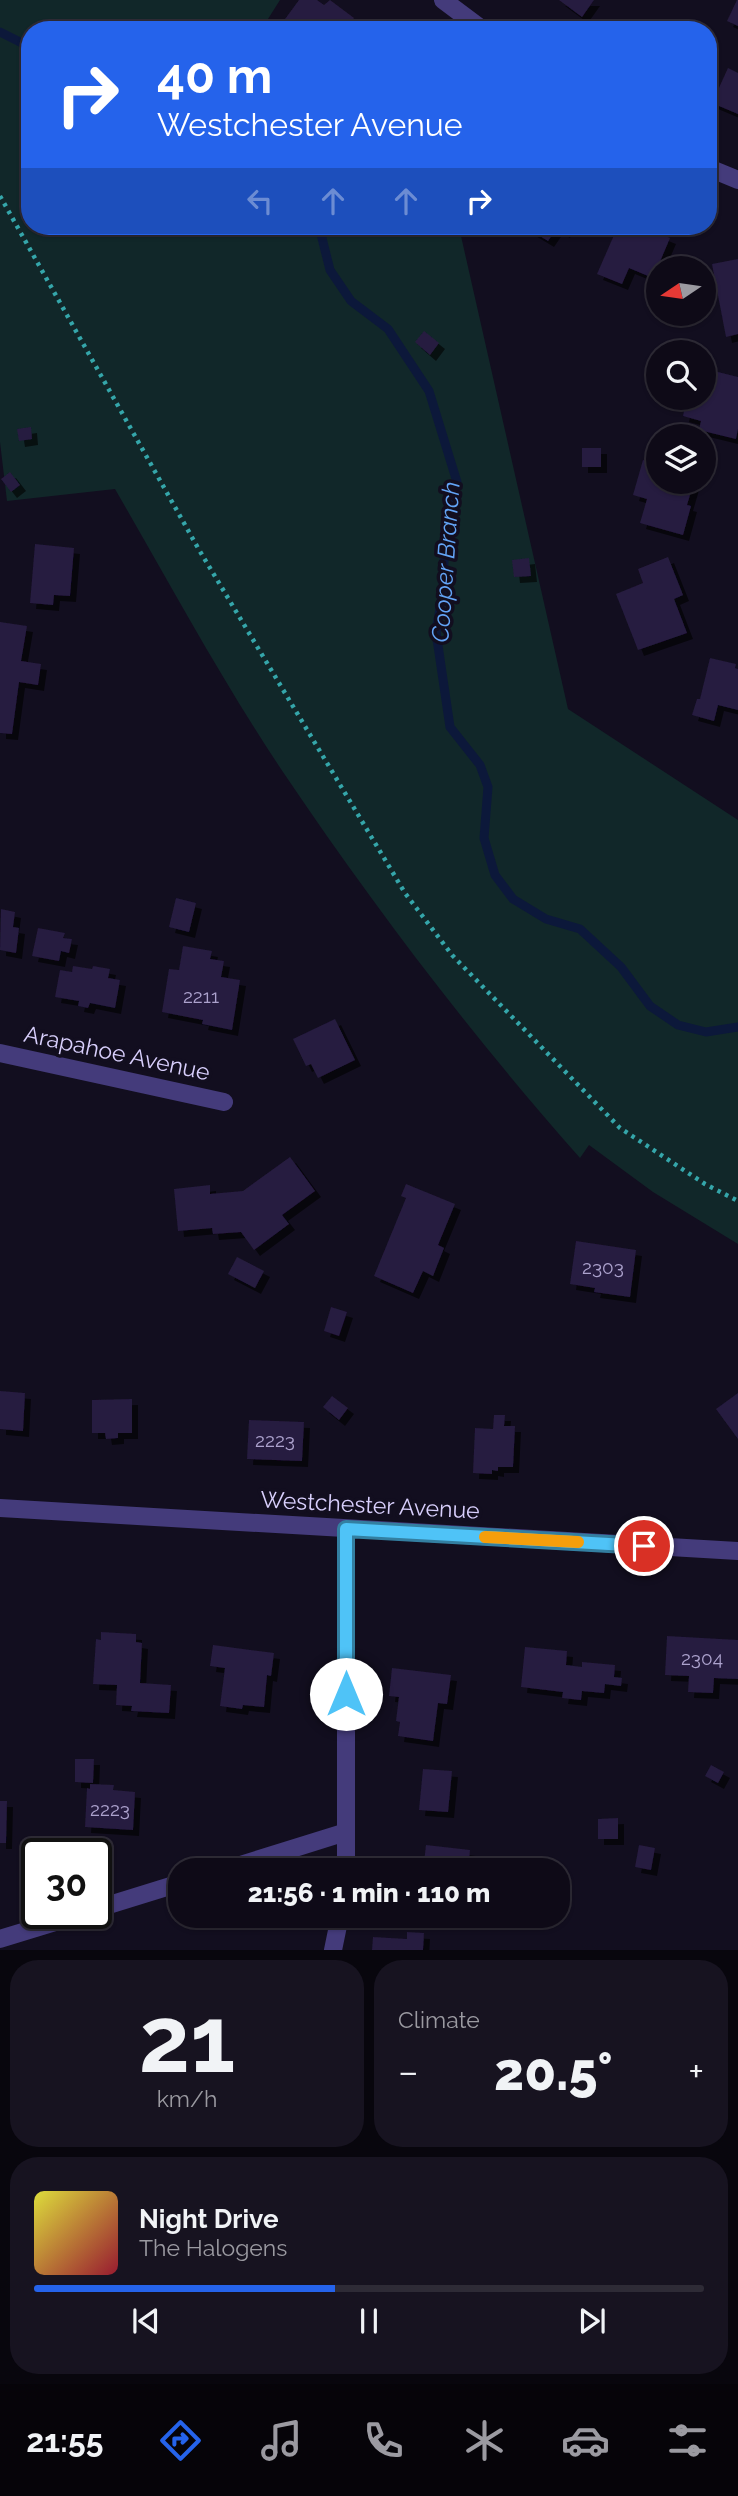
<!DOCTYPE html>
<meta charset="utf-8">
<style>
body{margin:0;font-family:Raleway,sans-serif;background:#171320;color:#f1f3f6;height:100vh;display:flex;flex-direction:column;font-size:26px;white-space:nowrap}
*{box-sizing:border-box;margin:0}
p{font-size:23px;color:#9b9aa1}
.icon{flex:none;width:38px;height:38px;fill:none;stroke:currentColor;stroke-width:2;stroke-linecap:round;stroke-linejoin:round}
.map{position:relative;height:1950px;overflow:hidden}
.drawer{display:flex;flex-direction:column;gap:10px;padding:10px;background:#08060d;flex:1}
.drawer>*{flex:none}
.hud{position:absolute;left:21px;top:21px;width:696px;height:214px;border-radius:28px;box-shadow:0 2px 5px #0004,0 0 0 2px #2e2b36;background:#2563eb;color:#fff;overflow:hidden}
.needle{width:46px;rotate:257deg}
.buttons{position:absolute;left:646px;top:256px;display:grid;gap:14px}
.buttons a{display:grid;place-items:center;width:70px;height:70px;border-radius:50%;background:#0e0a17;box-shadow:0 2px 5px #0004,0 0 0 2px #2e2b36;font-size:35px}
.speed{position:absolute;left:21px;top:1838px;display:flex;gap:14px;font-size:35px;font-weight:700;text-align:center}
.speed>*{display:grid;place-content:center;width:91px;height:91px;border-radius:50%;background:#0e0a17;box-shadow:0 2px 5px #0004,0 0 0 2px #2e2b36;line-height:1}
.speed .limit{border:4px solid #111;border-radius:10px;background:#fff;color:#111}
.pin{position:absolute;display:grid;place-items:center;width:60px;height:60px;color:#fff;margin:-30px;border:4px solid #fff;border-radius:50%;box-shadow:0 2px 7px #0007}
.me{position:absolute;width:77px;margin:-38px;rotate:0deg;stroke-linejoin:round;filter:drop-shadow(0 0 5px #0008)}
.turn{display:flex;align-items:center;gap:24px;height:147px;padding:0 21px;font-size:32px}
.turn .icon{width:91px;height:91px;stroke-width:2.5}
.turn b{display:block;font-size:49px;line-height:60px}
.lanes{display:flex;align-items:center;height:66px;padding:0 21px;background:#0003;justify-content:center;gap:35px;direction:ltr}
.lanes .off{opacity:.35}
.big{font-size:52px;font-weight:800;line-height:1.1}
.drawer .widget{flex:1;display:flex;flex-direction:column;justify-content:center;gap:10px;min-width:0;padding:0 24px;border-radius:28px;background:#171320}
.drawer .dial{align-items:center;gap:0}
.dial b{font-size:91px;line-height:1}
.song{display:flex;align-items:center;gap:21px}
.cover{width:84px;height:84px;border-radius:10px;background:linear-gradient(135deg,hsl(60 70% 55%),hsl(350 70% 35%))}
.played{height:7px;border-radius:4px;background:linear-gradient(90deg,#2563eb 45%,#2e2b36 45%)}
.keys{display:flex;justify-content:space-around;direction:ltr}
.heat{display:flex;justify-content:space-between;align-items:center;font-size:38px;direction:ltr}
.drawer .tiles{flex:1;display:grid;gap:10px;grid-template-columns:1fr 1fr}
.widget:last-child{grid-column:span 2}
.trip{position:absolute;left:168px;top:1858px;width:402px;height:70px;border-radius:28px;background:#0e0a17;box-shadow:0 2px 5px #0004,0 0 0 2px #2e2b36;font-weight:800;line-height:70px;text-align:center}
.tab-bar{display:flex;height:112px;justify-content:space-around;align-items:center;background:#060409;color:#9b9aa1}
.tab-bar .icon{width:49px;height:49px}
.tab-bar .on{color:#2563eb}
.tab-bar b{font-size:32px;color:#f1f3f6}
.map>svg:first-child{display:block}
.green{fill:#112729}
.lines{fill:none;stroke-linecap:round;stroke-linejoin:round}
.stream{stroke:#0c183a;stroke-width:9}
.building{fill:#261b3f;filter:url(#shadow)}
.path{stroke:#35a6aa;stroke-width:4.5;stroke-dasharray:3.5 5;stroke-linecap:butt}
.minor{stroke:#443b7b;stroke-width:18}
.route-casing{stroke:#337fa1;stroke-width:18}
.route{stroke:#4fc3f7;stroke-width:12}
.slow{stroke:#f59e0b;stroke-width:12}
.labels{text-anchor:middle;stroke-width:7;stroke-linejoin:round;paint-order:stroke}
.number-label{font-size:19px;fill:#aca2cd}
.street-label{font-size:23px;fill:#d8cffc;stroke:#120e1f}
.water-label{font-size:24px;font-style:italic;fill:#63a4f6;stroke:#120e1f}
</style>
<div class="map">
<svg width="738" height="1950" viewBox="0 0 738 1950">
<defs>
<filter id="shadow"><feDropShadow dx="6" dy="6" stdDeviation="0" flood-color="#0009"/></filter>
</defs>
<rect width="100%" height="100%" fill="#120e1f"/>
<!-- green -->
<path class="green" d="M0 0H280L261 30H30V226H446L461 236 568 709 738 820V1244L653 1192 589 1145 580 1158C472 1036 374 907 283 772 222 681 170 584 115 489L7 501 0 442Z"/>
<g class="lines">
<!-- stream -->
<g class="stream">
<polyline points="0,32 30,47"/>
<polyline points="319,226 330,270 351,301 388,329 429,391 457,482 445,531 443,591 436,632 450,727 480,765 488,787 484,838 495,875 513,899 546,919 580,929 621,967 650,1006 678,1025 706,1032 738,1027"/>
</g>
</g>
<!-- building -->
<g class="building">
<polygon points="299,0 317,0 324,5 330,0 354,18 347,26 352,30 277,30"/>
<polygon points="559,0 594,0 582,17"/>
<polygon points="737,0 738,0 738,26 727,21"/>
<polygon points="640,19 657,30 634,30"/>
<polygon points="728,68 738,73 738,114 712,103"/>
<polygon points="523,226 567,226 564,232 557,228 548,241"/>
<polygon points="618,226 652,226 650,230 670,238 653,278 629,268 622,284 597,274"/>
<polygon points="738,259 738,334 726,337 712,264"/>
<polygon points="424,331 439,343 430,355 415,342"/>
<polygon points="714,371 738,377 738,429 736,439 699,430 701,421 683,416 687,397 704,397 704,394 707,395"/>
<polygon points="31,427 32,439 19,441 17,429"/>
<rect x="582" y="448" width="19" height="19"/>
<polygon points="643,460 658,464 658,481 694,481 687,505 691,506 683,535 640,523 647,499 633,495"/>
<polygon points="10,472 20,485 11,492 1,479"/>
<polygon points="35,544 74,548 70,596 54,595 53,605 30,603"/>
<polygon points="668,557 683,595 674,599 687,633 638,650 616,594 643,583 638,569"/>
<polygon points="529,558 531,576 514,577 512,560"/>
<polygon points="0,622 27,626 21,661 41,664 38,685 19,682 12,734 0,733"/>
<polygon points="710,658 736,664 735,668 738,669 738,710 718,705 714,721 692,715 697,699 700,699"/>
<polygon points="176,898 196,903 189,932 169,927"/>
<polygon points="1,909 15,912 13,927 19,928 16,953 0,950"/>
<polygon points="38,928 65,933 63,938 72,939 69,953 61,951 59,961 32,956"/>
<polygon points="183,946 212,951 210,959 224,961 221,977 240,980 232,1030 202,1024 203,1020 162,1012 169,969 179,970"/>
<polygon points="73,966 92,969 93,966 110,969 108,978 120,980 115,1008 90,1003 88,1008 78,1006 79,1001 55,997 60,970 72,972"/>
<polygon points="335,1019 355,1060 318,1078 311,1064 306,1066 293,1039"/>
<polygon points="290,1157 315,1191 282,1215 289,1224 254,1250 241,1232 213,1234 212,1228 178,1231 174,1189 210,1185 210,1194 243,1191"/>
<polygon points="406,1184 455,1204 438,1245 444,1248 433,1276 423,1271 413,1293 374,1276 406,1198 401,1196"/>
<polygon points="576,1241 636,1250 630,1297 594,1292 595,1288 570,1284"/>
<polygon points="237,1257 264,1271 255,1288 228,1274"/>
<polygon points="331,1307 347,1312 339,1336 324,1331"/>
<polygon points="0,1391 25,1393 23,1431 0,1429"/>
<polygon points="738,1393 738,1439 716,1409"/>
<polygon points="332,1396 348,1408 339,1420 323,1407"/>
<polygon points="132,1399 132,1433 118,1433 118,1438 106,1439 105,1433 92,1433 92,1400"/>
<polygon points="494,1415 505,1415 504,1426 515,1426 513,1467 498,1467 498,1471 492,1470 492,1474 473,1473 475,1428 493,1429"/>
<polygon points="249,1420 304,1422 302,1461 247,1459"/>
<polygon points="101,1632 136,1634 136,1642 142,1643 140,1683 171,1685 169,1713 131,1711 132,1706 116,1705 117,1685 93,1684 96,1639 101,1640"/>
<polygon points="667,1636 738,1640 738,1679 714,1678 713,1693 688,1692 689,1676 665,1675"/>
<polygon points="213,1645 274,1653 271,1676 267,1675 264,1707 243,1705 242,1709 220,1706 225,1668 210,1666"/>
<polygon points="525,1647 567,1651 566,1665 582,1667 582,1662 615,1665 614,1677 622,1678 621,1686 605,1684 604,1693 582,1691 581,1700 562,1698 563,1692 521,1687"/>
<polygon points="392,1668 451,1675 447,1704 438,1703 433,1741 398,1736 400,1722 396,1721 399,1697 389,1696"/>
<polygon points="75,1759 94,1759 93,1783 75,1782"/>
<polygon points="711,1765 724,1772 718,1783 705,1776"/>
<polygon points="423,1769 452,1771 448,1812 419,1810"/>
<polygon points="90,1784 114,1785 113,1790 135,1792 133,1830 85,1827 87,1788 90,1789"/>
<polygon points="0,1801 7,1801 6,1843 0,1843"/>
<polygon points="618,1818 618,1839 598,1839 598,1819"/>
<polygon points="426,1845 470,1850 468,1871 423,1871"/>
<polygon points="639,1845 655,1848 651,1870 635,1867"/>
<polygon points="407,1932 424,1933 423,1950 372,1950 373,1937 407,1939"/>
</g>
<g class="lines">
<!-- path -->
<polyline class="path" points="0,196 198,548 405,893 452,955 620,1128 705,1184 738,1201"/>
<!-- minor -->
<g class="minor">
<polyline points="443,0 483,30"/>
<polyline points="709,168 738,180"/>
<polyline points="0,1053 224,1102"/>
<polyline points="0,1508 738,1551"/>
<polyline points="221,1871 346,1832"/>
<polyline points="346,1871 346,1529"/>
<polyline points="96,1909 180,1883"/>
<polyline points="0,1939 85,1913"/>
<polyline points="333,1950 340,1916"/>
</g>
</g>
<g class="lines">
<defs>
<polyline id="route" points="346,1694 346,1529 644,1546"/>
</defs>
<!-- route casing -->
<use href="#route" class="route-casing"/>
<!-- route -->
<use href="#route" class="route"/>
<!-- slow -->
<polyline class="slow" points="485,1537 578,1542"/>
</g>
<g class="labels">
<!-- number labels -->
<g class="number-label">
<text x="201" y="1003">2211</text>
<text x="603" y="1274">2303</text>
<text x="275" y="1447">2223</text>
<text x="702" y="1665">2304</text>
<text x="110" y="1816">2223</text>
</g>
<!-- street labels -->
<g class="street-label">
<text transform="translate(117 1053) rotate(12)" y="8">Arapahoe Avenue</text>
<text transform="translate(370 1505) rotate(3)" y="8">Westchester Avenue</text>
</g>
<!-- water labels -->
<g class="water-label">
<text transform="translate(446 562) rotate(-86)" y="8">Cooper Branch</text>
</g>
</g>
</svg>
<div class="buttons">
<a><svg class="needle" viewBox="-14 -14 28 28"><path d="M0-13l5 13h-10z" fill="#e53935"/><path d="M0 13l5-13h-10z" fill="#9b9aa1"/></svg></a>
<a><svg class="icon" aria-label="search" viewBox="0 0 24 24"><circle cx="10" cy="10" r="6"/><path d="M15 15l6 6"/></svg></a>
<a><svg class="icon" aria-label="layers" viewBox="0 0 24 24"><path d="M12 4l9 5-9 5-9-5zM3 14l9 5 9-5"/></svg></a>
</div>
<div class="speed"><div class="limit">30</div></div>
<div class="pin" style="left:644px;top:1546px;background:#d93025"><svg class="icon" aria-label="arrive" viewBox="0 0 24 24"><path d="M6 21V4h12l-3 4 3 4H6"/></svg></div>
<svg class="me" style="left:346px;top:1694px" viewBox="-20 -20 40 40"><circle r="19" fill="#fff"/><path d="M0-13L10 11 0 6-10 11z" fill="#4fc3f7"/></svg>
<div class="trip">21:56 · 1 min · 110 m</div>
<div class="hud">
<div class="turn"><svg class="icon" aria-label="right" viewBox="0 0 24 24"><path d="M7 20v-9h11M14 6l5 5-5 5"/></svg><div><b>40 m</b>Westchester Avenue</div></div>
<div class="lanes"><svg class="icon off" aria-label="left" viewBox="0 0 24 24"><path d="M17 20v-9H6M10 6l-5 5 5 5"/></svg><svg class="icon off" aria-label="ahead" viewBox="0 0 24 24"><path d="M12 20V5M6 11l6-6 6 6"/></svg><svg class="icon off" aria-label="ahead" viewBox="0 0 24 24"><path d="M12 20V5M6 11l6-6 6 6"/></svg><svg class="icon" aria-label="right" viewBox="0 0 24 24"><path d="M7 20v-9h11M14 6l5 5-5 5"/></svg></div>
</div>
</div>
<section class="drawer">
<div class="tiles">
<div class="widget dial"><b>21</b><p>km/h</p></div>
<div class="widget"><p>Climate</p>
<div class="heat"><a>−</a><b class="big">20.5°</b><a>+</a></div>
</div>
<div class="widget">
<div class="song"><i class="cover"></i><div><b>Night Drive</b><p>The Halogens</p></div></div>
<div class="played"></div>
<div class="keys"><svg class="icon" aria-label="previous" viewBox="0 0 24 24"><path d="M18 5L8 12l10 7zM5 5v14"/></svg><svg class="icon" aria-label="pause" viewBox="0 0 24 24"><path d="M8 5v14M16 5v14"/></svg><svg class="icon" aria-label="next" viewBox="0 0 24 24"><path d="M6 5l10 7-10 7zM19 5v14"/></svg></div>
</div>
</div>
</section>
<nav class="tab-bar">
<b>21:55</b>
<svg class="icon on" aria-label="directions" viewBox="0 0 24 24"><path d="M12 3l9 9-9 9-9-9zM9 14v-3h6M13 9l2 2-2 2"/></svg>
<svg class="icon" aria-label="music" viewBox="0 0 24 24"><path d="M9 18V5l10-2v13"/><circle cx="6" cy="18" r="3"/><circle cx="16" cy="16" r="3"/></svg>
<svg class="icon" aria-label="phone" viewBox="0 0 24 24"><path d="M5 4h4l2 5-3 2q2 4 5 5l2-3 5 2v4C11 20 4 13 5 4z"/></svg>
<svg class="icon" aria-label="climate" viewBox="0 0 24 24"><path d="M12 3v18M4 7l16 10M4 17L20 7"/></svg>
<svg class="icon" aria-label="car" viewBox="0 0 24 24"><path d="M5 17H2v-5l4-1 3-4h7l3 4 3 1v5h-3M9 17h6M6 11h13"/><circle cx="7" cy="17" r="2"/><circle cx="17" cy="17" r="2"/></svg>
<svg class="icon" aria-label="filters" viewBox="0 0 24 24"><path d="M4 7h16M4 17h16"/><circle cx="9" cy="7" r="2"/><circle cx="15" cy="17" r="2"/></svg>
</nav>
